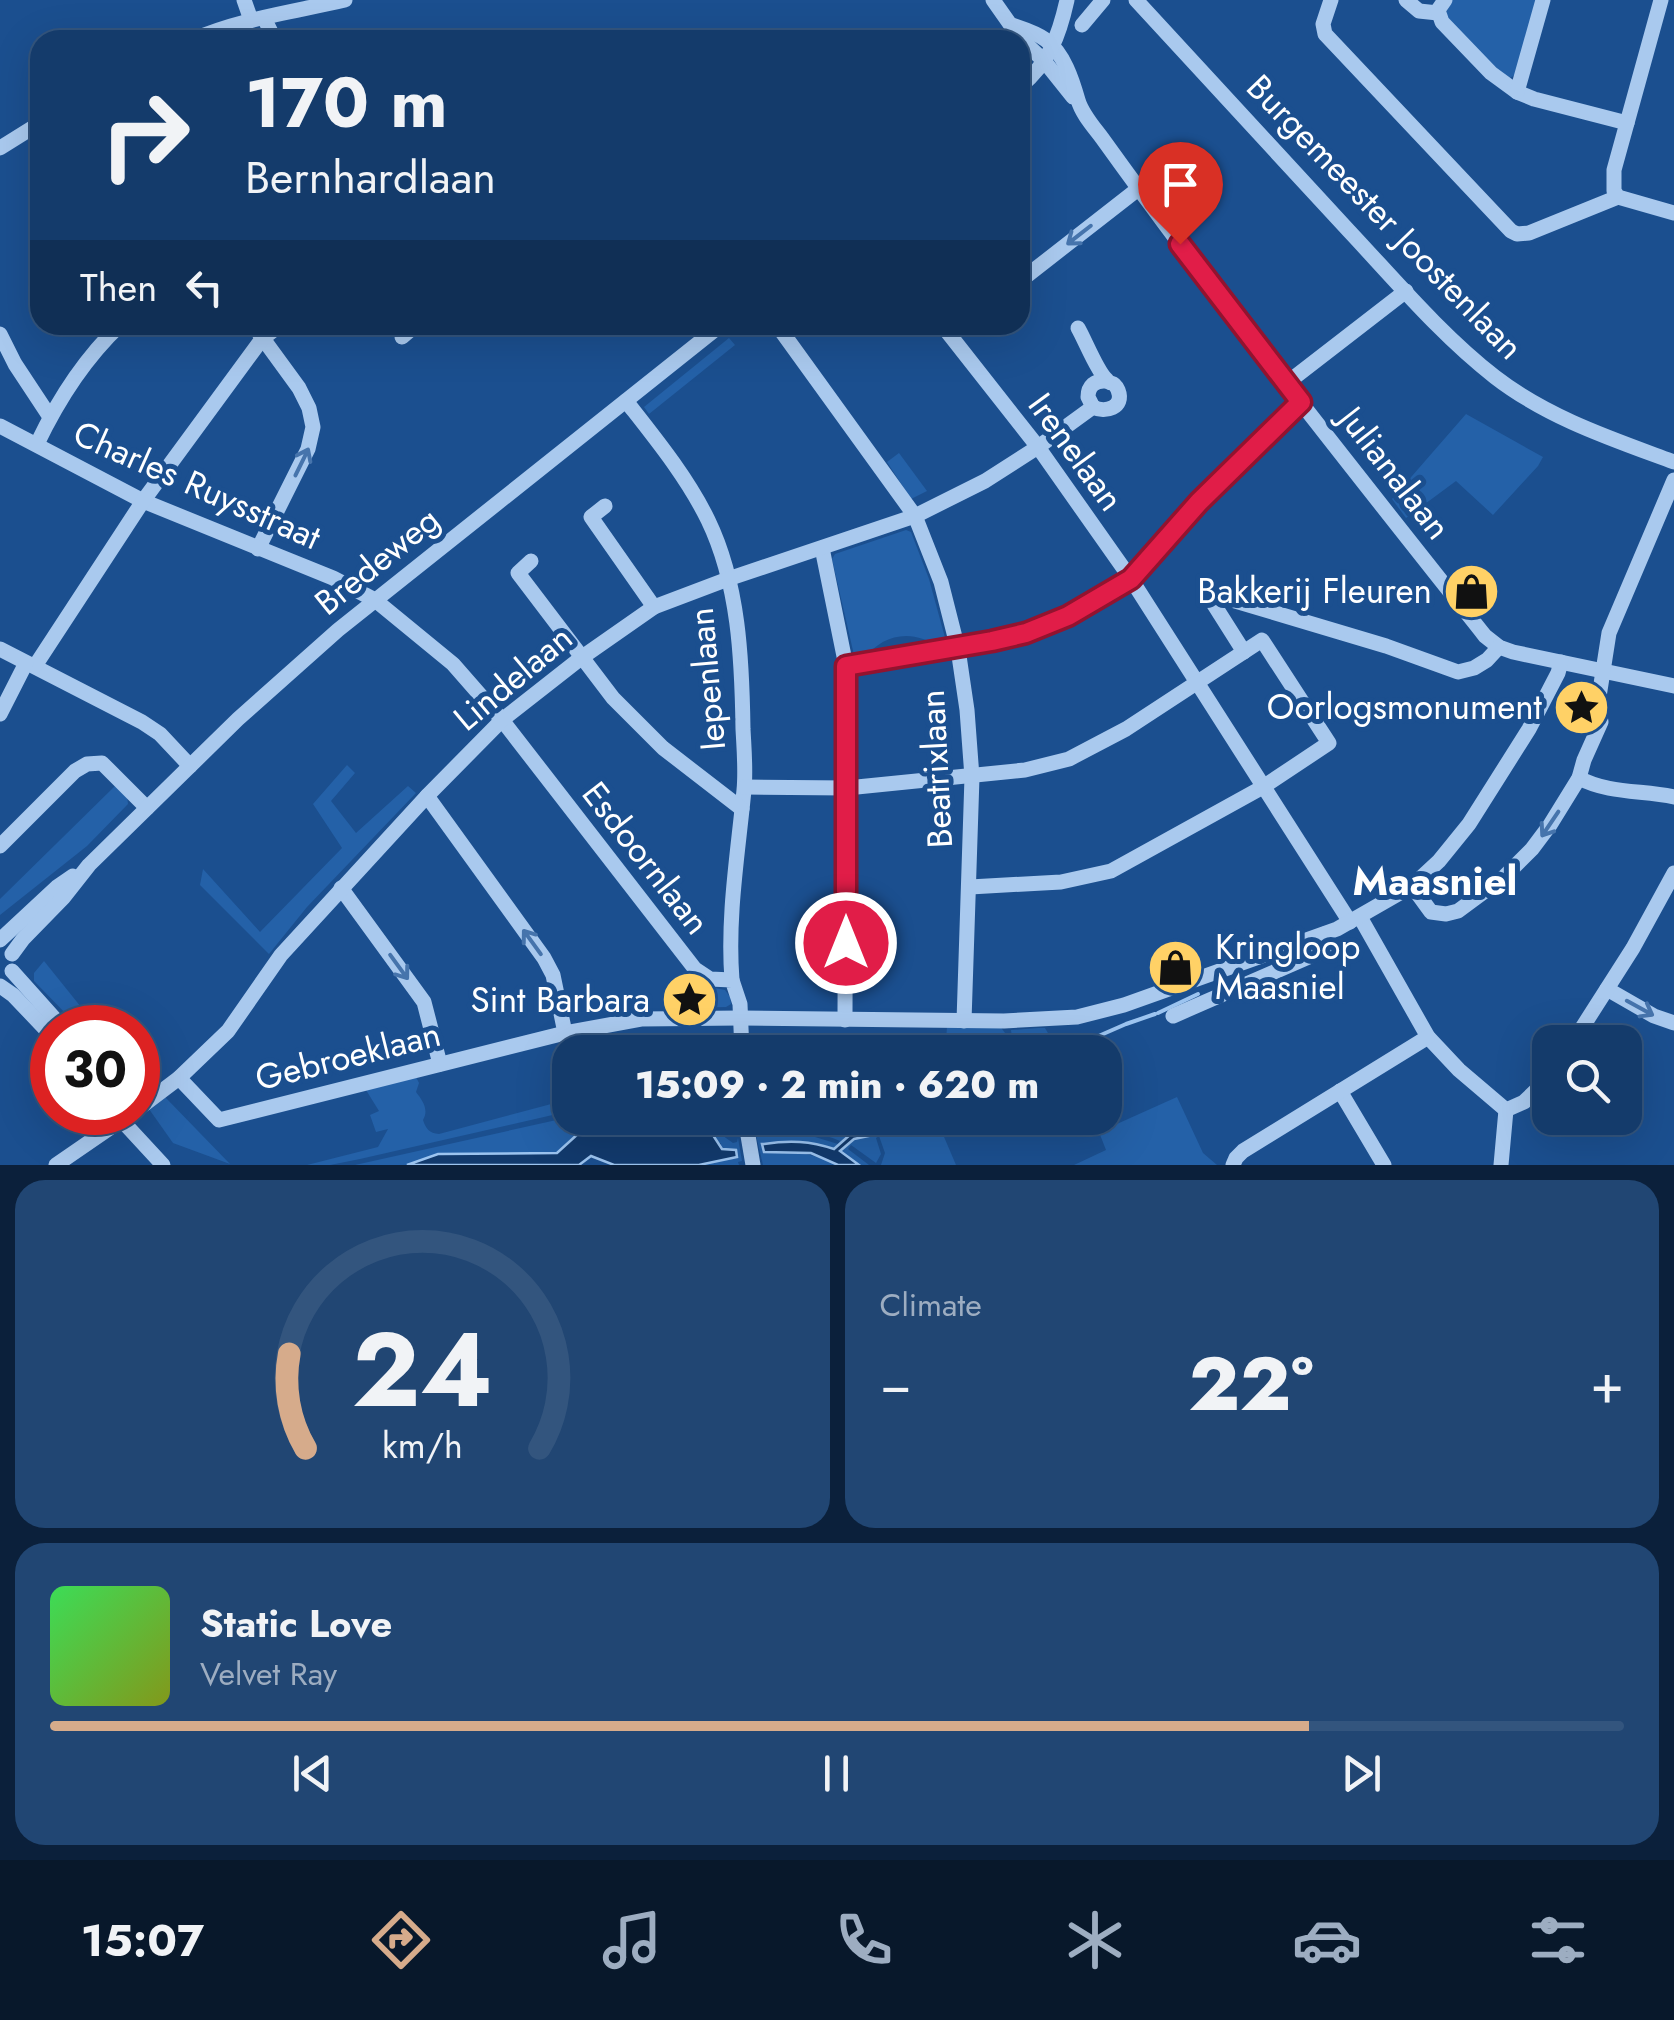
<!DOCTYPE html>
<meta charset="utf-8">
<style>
body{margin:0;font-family:Jost,sans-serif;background:#214673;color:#f1f3f6;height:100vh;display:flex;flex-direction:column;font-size:38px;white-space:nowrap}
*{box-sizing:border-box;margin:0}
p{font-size:32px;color:#9dadc1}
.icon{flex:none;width:55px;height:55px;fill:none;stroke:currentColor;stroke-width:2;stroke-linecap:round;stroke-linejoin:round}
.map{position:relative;height:1165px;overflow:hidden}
.side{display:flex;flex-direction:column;gap:15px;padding:15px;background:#0b203b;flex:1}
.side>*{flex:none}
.banner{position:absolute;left:30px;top:30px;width:1000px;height:305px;border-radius:30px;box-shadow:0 10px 40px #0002,0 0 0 2px #33557e;background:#143b6b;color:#f1f3f6;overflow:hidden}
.controls{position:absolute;left:1532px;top:1025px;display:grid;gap:20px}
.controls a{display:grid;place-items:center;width:110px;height:110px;border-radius:20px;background:#143b6b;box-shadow:0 10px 40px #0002,0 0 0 2px #33557e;font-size:50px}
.speed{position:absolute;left:30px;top:1005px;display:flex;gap:20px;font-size:50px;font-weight:700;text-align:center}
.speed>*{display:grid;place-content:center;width:130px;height:130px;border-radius:50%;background:#143b6b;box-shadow:0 10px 40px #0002,0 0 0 2px #33557e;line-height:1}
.speed .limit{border:15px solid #d22;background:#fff;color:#111}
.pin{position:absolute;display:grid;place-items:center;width:85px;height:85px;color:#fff;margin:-102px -42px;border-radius:50% 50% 50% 0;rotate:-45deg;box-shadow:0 0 10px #0007}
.pin .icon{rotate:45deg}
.me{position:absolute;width:110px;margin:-55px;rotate:0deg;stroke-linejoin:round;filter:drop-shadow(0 0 8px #0008)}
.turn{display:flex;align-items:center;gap:35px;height:210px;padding:0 50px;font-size:45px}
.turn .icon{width:130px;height:130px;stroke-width:2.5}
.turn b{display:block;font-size:70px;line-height:85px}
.then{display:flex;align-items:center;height:95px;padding:0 50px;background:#0003;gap:20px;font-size:38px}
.big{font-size:75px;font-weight:800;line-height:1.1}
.side .card{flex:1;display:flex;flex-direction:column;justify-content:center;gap:15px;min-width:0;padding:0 35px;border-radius:30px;background:#214673}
.side .dial{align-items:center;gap:0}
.dial svg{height:260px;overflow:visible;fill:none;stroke:#33557e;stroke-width:7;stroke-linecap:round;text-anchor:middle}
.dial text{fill:#f1f3f6;stroke:none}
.song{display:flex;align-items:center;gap:30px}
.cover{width:120px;height:120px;border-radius:15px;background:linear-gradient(135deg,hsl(130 70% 55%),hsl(70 70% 35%))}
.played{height:10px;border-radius:5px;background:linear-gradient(90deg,#d6ab8b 80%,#33557e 80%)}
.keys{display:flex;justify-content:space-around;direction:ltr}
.heat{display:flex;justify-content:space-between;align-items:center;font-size:55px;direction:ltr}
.side .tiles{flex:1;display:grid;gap:15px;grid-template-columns:1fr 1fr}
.card:last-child{grid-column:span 2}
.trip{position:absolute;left:552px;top:1035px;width:570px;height:100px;border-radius:30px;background:#143b6b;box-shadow:0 10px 40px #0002,0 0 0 2px #33557e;font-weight:800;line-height:100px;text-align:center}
.menu{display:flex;height:160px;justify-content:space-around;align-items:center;background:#08182b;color:#9dadc1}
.menu .icon{width:70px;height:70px}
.menu .current{color:#d6ab8b}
.menu b{font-size:45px;color:#f1f3f6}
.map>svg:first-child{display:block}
.green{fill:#2461a8}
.water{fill:#123a6d;stroke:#9cc4f0;stroke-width:2.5}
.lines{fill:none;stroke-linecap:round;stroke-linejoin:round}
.stream{stroke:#9cc4f0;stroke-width:4}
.minor{stroke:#a9c9ee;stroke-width:15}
.oneway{stroke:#4674ac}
.route-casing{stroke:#92132f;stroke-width:25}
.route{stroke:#e11d48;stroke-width:18}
.labels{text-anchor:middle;stroke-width:10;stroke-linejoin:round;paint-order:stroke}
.street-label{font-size:35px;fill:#fff;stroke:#1b4f8f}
.poi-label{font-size:35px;fill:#fff;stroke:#1b4f8f;text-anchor:end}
.quarter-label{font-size:40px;font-weight:bold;fill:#fff;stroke:#1b4f8f}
</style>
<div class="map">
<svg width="1674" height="1165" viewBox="0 0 1674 1165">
<rect width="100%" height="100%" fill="#1b4f8f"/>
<!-- green -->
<g class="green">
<polygon points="1452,0 1538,0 1515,75 1508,79 1502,75 1447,17 1446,5"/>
<polygon points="729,338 735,345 649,414 644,407"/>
<polygon points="1466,414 1543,457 1538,466 1493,515 1456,481 1406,518 1392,499"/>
<polygon points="899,453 927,491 911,499 887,462"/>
<path d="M906 530 911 532 929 579 947 645C937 646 933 642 923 639 900 631 878 640 864 659H859L854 655 832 559 835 554Z"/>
<polygon points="347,765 355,773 331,801 356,833 408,786 416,793 307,907 269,954 200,885 203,869 260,932 342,848 313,804"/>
<polygon points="115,786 127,796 128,804 87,846 0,915 0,899"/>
<polygon points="44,961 81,1007 70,1018 34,981 34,973"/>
<polygon points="704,986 725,990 730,997 731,1004 726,1007 676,1008 674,1002"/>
<polygon points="1000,1026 1005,1033 1010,1052 945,1052 947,1027"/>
<polygon points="1038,1028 1045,1028 1052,1040 1035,1052 1014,1052 1011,1030"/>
<path d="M416 1077 419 1083 416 1092C423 1101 429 1110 423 1120 426 1129 429 1133 439 1134L570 1099V1111L360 1159 330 1165H307L378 1147 388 1129 376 1132 370 1115 379 1111 366 1090Z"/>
<polygon points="165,1097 230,1164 173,1143 149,1109"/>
<polygon points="1177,1097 1203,1153 1217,1165 1074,1165 1106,1150 1099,1132"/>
<polygon points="570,1117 698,1118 733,1143 737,1142 738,1138 742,1161 738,1162 739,1165 700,1165 737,1158 736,1150 722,1149 720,1146 721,1143 718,1143 710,1129 687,1119 595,1120 558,1153 438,1154 407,1165 355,1165"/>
<path d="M768 1118 769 1121 856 1129 858 1131 872 1128 873 1129 852 1133 834 1149C809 1141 787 1139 762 1145L763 1152C793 1150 811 1153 838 1165H763L756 1135 815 1137 838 1144 840 1141C814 1129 784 1131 756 1131L755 1119Z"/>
<polygon points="913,1118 936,1118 956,1165 881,1165 885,1153 879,1136 876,1138 881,1154 876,1163 851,1145 848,1149 869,1165 859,1165 839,1152 854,1139 878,1134"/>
</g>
<!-- water -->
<g class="water">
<path d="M902 1118H913L878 1134 854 1139 840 1151 859 1165H838L811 1153 764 1152 762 1144H764C790 1140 810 1141 834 1149L852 1133 873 1129Z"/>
<polygon points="623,1119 687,1119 709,1129 722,1149 736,1150 737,1157 699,1165 614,1165 591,1156 579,1165 407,1165 438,1154 557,1153 591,1122"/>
</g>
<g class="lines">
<!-- stream -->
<g class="stream">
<polyline points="1158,1013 1198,994"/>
<polyline points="1062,1052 1126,1024 1155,1014"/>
</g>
<!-- minor -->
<g class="minor">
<polyline points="244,0 251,20"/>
<polyline points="993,0 1019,37 1045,62 1073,97"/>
<path d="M1136 0C1207 77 1278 154 1349 231 1395 280 1441 335 1495 377 1548 418 1612 439 1674 462"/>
<polyline points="1331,0 1323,24 1325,34 1511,231 1517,234 1529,233 1618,197"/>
<polyline points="1406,0 1419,11 1438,13"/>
<polyline points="1445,0 1438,10 1442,22 1491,73 1517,92 1534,99 1627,123"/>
<polyline points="1661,0 1614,170 1614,191 1618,197 1674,213"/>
<polyline points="264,18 275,40"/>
<path d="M1012 25C1024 29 1037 33 1046 40 1064 54 1072 79 1078 100 1082 114 1093 126 1102 138 1224 308 1355 472 1485 636L1499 647 1513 652 1674 686"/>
<polyline points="1082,25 1103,0"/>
<path d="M192 40C240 19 293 12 345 0"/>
<path d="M1020 87C1049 63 1059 36 1067 0"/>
<polyline points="1517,92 1543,0"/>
<polyline points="0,148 40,123"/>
<polyline points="1020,281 1138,189"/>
<polyline points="253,325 299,388 309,408 313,427 308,449 258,549"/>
<polyline points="777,325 915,516 941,582 958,649 967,710 972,777 964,1021"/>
<polyline points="942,325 1038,447 1131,579 1350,922"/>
<path d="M1078 328C1085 340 1097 371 1106 379 1112 387 1113 379 1118 390 1125 408 1105 413 1093 407"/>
<polyline points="0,334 15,364 50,417"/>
<polyline points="402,337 416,325"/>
<polyline points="1287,383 1406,291"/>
<path d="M626 401C655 438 687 477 708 520 739 584 742 660 743 729 744 749 746 770 744 790 738 853 727 917 732 980"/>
<path d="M1093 407 1088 397C1088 386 1095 380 1106 381"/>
<polyline points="0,426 143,501 333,578 375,600 453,664 502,720 695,969 710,979 732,980 740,1004 742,1052"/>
<path d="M37 444C58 400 84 359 120 325"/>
<polyline points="605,506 591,517 654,607"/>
<polyline points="822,548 846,666 845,1020"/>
<polyline points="531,561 518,573 613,698 663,748 742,809"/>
<polyline points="0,649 142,722 160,734 190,766"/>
<polyline points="1244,652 1213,603 1215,595 1386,646 1458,672 1474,668 1487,660 1499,647"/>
<polyline points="35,666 143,501 262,339 280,325"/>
<polyline points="846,666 958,649 1027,633 1068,616 1131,579 1199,502 1301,402"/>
<polyline points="0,714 26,663"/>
<path d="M1579 778C1609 794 1643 790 1674 797"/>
<polyline points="745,787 847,788 1025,770 1069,759 1126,729 1262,640 1329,743 1263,787 1111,871 1061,882 970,887"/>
<polyline points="427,796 544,958 553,975 565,1033"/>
<polyline points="0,846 75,771 87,764 102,763 147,808"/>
<polyline points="1412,886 1431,912 1446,914 1458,911 1504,877 1532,849 1550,825 1579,778 1584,760 1601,722 1598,703 1609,633 1674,480"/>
<polyline points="341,888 424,1002 440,1064"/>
<polyline points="1360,917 1428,1037 1459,1070 1506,1110"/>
<polyline points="0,940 57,887 73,876"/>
<polyline points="12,954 23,939 63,898 89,865 238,719 338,630 721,325"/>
<polyline points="12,971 63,1028"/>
<polyline points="0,986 13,995 52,1036"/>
<polyline points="1607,989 1654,1016 1674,1023"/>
<polyline points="1173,1016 1329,948 1324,934"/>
<polyline points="1573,1042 1633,948 1674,873"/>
<polyline points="179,1078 219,1120 565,1033 641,1019 741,1018 1004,1021 1077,1017 1124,1005 1337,929 1412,886 1439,861 1469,824 1529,729 1558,673 1561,662"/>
<polyline points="1340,1091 1384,1165"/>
<polyline points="138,1109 179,1078 228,1031 281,955 427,796 502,720 581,658 654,607 728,579 915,516 985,481 1038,447 1093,407"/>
<polyline points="1506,1110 1524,1102 1550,1077"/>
<polyline points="114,1112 163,1165"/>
<polyline points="745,1118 753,1165"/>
<polyline points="56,1165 133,1112"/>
<polyline points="1233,1165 1236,1158 1243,1151 1428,1037"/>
<polyline points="1501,1165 1506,1110"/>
</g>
</g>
<!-- one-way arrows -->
<defs><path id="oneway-shaft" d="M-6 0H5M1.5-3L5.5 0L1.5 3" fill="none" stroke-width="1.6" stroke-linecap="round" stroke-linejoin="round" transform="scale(2.5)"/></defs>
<g class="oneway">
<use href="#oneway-shaft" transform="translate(1079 235) rotate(142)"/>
<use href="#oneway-shaft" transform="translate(302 462) rotate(-64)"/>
<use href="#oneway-shaft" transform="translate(1550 824) rotate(124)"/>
<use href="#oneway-shaft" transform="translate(532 942) rotate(-126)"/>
<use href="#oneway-shaft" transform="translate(399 967) rotate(54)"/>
<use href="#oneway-shaft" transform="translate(1640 1008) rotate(29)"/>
</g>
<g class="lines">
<defs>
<polyline id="route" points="846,943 846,666 992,641 1026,633 1068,616 1131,579 1199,502 1301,402 1180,244"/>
</defs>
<!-- route casing -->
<use href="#route" class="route-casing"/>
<!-- route -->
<use href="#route" class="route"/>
</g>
<!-- icons -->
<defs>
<symbol id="shop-disc" viewBox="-11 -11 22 22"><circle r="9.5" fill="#ffd166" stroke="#1b4f8f"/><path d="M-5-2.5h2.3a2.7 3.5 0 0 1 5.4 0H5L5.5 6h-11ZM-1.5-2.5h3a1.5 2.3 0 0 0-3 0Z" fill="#111"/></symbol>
<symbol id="sight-disc" viewBox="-11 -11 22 22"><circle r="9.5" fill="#ffd166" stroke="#1b4f8f"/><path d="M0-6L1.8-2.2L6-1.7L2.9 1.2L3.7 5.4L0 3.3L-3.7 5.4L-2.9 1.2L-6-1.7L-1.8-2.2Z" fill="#111"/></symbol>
</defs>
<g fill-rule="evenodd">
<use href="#shop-disc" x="1440" y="560" width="63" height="63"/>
<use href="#sight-disc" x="1550" y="676" width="63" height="63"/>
<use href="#shop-disc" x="1144" y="936" width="63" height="63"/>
<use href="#sight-disc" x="658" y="968" width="63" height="63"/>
</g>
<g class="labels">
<!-- street labels -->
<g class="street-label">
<text transform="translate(1385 217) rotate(46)" y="12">Burgemeester Joostenlaan</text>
<text transform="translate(1076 452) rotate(54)" y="12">Irenelaan</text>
<text transform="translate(1395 473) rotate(52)" y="12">Julianalaan</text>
<text transform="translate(197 485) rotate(24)" y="12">Charles Ruysstraat</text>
<text transform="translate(377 561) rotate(-39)" y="12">Bredeweg</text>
<text transform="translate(513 678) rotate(-40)" y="12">Lindelaan</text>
<text transform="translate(707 679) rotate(-95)" y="12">Iepenlaan</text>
<text transform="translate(936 769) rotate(-93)" y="12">Beatrixlaan</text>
<text transform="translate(646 858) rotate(52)" y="12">Esdoornlaan</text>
<text transform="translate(348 1056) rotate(-14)" y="12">Gebroeklaan</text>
</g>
<!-- poi labels -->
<g class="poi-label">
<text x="1432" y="603">Bakkerij Fleuren</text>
<text x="1542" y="719">Oorlogsmonument</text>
<text x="1215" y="959" text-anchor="start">Kringloop<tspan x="1215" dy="40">Maasniel</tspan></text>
<text x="650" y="1012">Sint Barbara</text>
</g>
<!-- quarter labels -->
<g class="quarter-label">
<text x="1435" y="895">Maasniel</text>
</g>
</g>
</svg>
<div class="controls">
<a><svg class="icon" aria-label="search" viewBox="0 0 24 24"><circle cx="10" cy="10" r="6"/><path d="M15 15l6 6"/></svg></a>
</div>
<div class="speed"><div class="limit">30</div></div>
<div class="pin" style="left:1180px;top:244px;background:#d93025"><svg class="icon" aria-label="arrive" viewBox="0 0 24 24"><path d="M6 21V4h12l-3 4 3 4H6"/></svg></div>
<svg class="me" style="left:846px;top:943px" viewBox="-20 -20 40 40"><circle r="17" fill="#e11d48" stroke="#fff" stroke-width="3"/><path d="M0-11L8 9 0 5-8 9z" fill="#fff"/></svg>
<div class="trip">15:09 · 2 min · 620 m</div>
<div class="banner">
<div class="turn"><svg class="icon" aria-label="right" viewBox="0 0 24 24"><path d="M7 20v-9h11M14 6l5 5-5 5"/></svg><div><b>170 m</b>Bernhardlaan</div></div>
<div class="then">Then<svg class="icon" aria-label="left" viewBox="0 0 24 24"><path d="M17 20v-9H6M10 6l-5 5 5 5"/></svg></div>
</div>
</div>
<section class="side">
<div class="tiles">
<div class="card dial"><svg viewBox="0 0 100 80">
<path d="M14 69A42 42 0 1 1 86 69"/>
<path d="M14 69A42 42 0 0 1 9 40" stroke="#d6ab8b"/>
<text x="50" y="56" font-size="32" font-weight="700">24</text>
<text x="50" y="72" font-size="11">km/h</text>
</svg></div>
<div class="card"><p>Climate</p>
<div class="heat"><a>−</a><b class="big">22°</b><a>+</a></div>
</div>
<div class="card">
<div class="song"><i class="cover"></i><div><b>Static Love</b><p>Velvet Ray</p></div></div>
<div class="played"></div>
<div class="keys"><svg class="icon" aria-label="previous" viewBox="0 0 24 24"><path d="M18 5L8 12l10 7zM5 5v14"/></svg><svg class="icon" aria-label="pause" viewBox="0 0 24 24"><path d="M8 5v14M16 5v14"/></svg><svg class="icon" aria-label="next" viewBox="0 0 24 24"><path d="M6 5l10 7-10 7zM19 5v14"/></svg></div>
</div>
</div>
</section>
<nav class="menu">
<b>15:07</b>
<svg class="icon current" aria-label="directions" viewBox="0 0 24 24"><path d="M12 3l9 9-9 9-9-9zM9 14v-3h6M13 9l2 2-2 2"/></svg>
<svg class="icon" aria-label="music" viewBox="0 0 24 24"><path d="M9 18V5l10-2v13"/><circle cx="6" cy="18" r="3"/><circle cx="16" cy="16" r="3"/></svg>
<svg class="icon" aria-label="phone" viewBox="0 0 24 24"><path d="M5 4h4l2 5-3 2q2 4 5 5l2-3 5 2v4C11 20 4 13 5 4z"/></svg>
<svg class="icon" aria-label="climate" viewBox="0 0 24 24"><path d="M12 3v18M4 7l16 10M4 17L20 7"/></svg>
<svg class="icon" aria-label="car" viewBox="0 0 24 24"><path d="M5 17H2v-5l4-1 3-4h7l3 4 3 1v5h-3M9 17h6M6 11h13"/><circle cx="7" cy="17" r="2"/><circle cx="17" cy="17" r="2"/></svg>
<svg class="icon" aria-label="filters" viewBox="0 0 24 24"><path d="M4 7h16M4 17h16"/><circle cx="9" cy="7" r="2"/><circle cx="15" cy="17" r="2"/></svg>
</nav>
